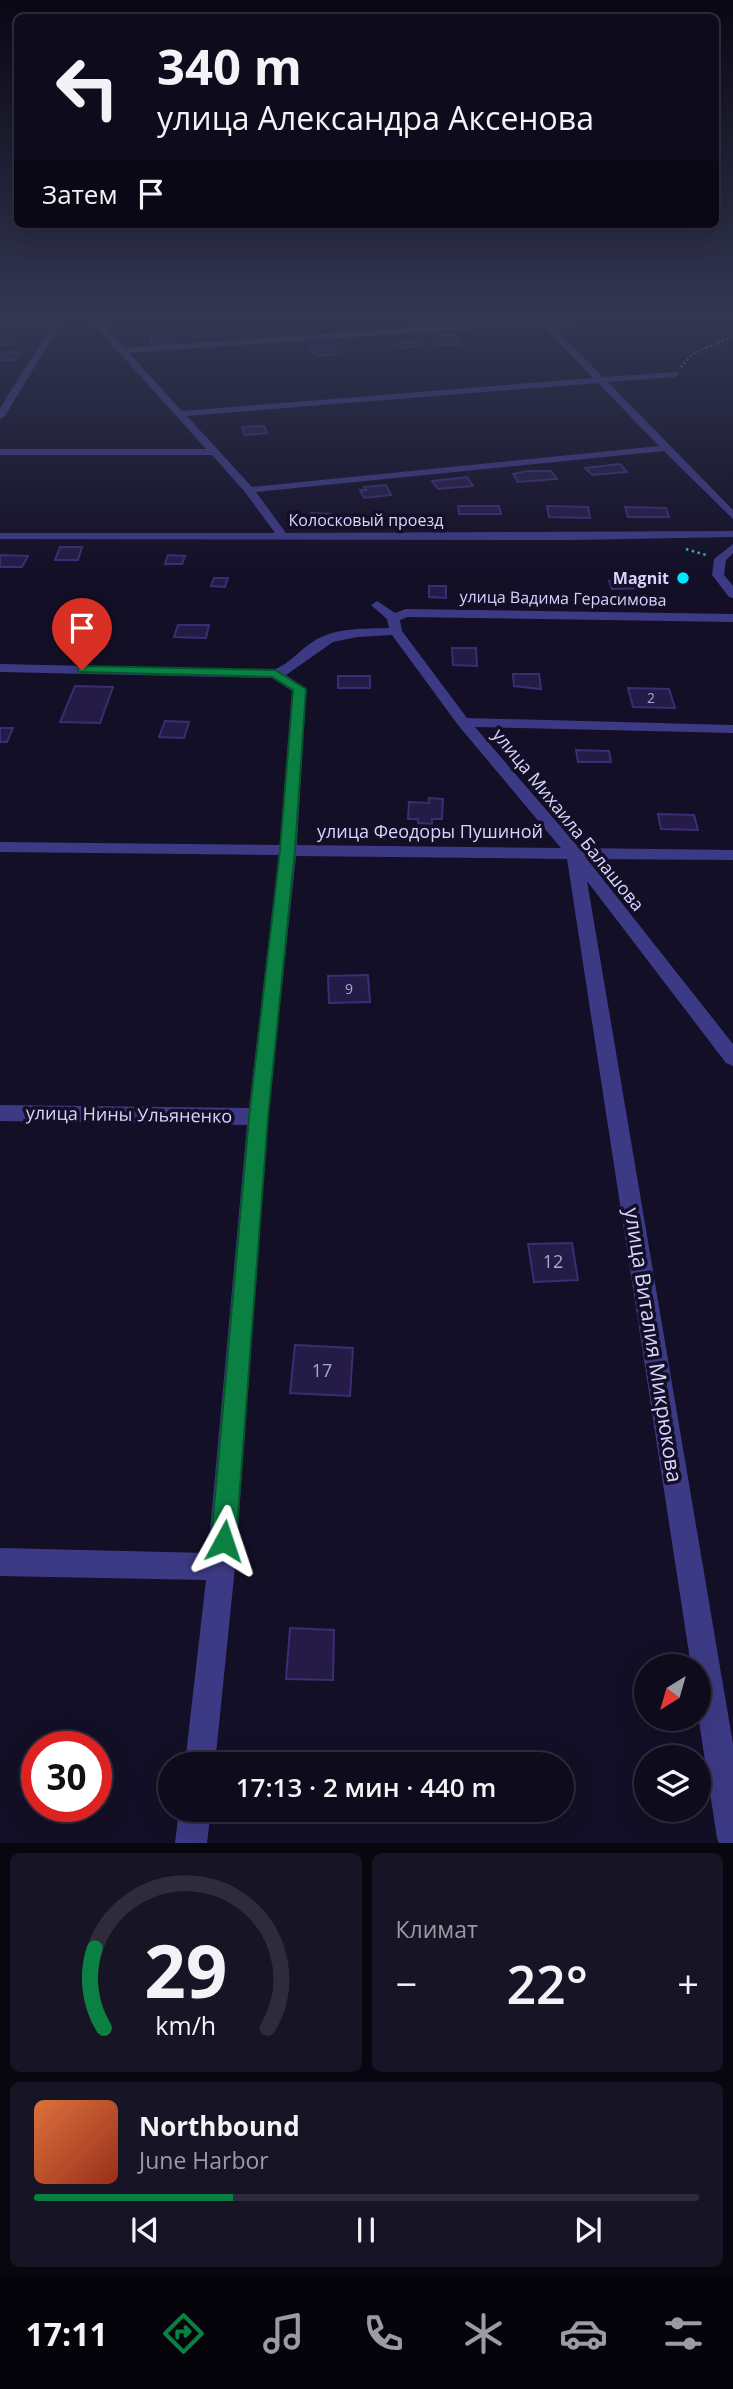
<!DOCTYPE html>
<html lang="ru">
<meta charset="utf-8">
<style>
body{margin:0;font-family:"Open Sans",sans-serif;background:#171425;color:#f1f3f6;height:100vh;display:flex;flex-direction:column;font-size:26px;white-space:nowrap}
*{box-sizing:border-box;margin:0}
p{font-size:23px;color:#9b9ba3}
.icon{flex:none;width:38px;height:38px;fill:none;stroke:currentColor;stroke-width:2;stroke-linecap:round;stroke-linejoin:round}
.map{position:relative;height:1843px;overflow:hidden}
.drawer{display:flex;flex-direction:column;gap:10px;padding:10px;background:#08060f;flex:1}
.drawer>*{flex:none}
.top-card{position:absolute;left:14px;top:14px;width:705px;height:214px;border-radius:10px;box-shadow:0 7px 28px #0002,0 0 0 2px #2e2b3b;background:#0e0b1c;color:#f1f3f6;overflow:hidden}
.needle{width:46px;rotate:217deg}
.tools{position:absolute;left:634px;top:1654px;display:grid;gap:14px}
.tools a{display:grid;place-items:center;width:77px;height:77px;border-radius:50%;background:#0e0b1c;box-shadow:0 7px 28px #0002,0 0 0 2px #2e2b3b;font-size:35px}
.speed{position:absolute;left:21px;top:1731px;display:flex;gap:14px;font-size:35px;font-weight:700;text-align:center}
.speed>*{display:grid;place-content:center;width:91px;height:91px;border-radius:50%;background:#0e0b1c;box-shadow:0 7px 28px #0002,0 0 0 2px #2e2b3b;line-height:1}
.speed .limit{border:10px solid #d22;background:#fff;color:#111}
.pin{position:absolute;display:grid;place-items:center;width:60px;height:60px;color:#fff;margin:-72px -30px;border-radius:50% 50% 50% 0;rotate:-45deg;box-shadow:0 0 7px #0007}
.pin .icon{rotate:45deg}
.me{position:absolute;width:77px;margin:-38px;rotate:5deg;stroke-linejoin:round;filter:drop-shadow(0 0 5px #0008)}
.turn{display:flex;align-items:center;gap:24px;height:147px;padding:0 28px;font-size:32px}
.turn .icon{width:91px;height:91px;stroke-width:2.5}
.turn b{display:block;font-size:49px;line-height:60px}
.then{display:flex;align-items:center;height:66px;padding:0 28px;background:#0003;gap:14px;font-size:26px}
.big{font-size:52px;font-weight:600;line-height:1.1}
.drawer .widget{flex:1;display:flex;flex-direction:column;justify-content:center;gap:10px;min-width:0;padding:0 24px;border-radius:10px;background:#171425}
.drawer .dial{align-items:center;gap:0}
.dial svg{height:182px;overflow:visible;fill:none;stroke:#2e2b3b;stroke-width:7;stroke-linecap:round;text-anchor:middle}
.dial text{fill:#f1f3f6;stroke:none}
.song{display:flex;align-items:center;gap:21px}
.cover{width:84px;height:84px;border-radius:10px;background:linear-gradient(135deg,hsl(20 70% 55%),hsl(10 70% 35%))}
.played{height:7px;border-radius:4px;background:linear-gradient(90deg,#0b8043 30%,#2e2b3b 30%)}
.keys{display:flex;justify-content:space-around;direction:ltr}
.heat{display:flex;justify-content:space-between;align-items:center;font-size:38px;direction:ltr}
.drawer .tiles{flex:1;display:grid;gap:10px;grid-template-columns:1fr 1fr}
.widget:last-child{grid-column:span 2}
.trip{position:absolute;left:158px;top:1752px;width:416px;height:70px;border-radius:35px;background:#0e0b1c;box-shadow:0 7px 28px #0002,0 0 0 2px #2e2b3b;font-weight:600;line-height:70px;text-align:center}
.dock{display:flex;height:112px;justify-content:space-around;align-items:center;background:#06040b;color:#9b9ba3}
.dock .icon{width:49px;height:49px}
.dock .on{color:#0b8043}
.dock b{font-size:32px;color:#f1f3f6}
.map>svg:first-child{display:block}
.building{fill:#241b47;stroke:#3b2d73;stroke-width:2}
.lines{fill:none;stroke-linecap:round;stroke-linejoin:round}
.path-far1{stroke:#2fb8b0;stroke-width:2;stroke-dasharray:2 2.5;stroke-linecap:butt}
.path{stroke:#2fb8b0;stroke-width:2.5;stroke-dasharray:2.5 3.5;stroke-linecap:butt}
.minor{fill:#3d3a85;fill-rule:evenodd}
.route{fill:#0b8043;stroke:#07532c;stroke-width:2}
.poi-dot{fill:#00e5ff;stroke:#130f26;stroke-width:2.5}
.labels{text-anchor:middle;stroke-width:7;stroke-linejoin:round;paint-order:stroke}
.number-label{font-size:14px;fill:#aca6d1}
.far-street-label{font-size:16px;fill:#d9d4ff;stroke:#130f26}
.far-poi-label{font-size:16px;font-weight:bold;fill:#d9d4ff;stroke:#130f26;text-anchor:end}
.street-label{font-size:18px;fill:#d9d4ff;stroke:#130f26}
.near-number-label{font-size:18px;fill:#aca6d1}
.near-street-label{font-size:21px;fill:#d9d4ff;stroke:#130f26}
</style>
<div class="map">
<svg width="733" height="1843" viewBox="0 0 733 1843">
<rect width="100%" height="100%" fill="#130f26"/>
<!-- building -->
<g class="building">
<polygon points="156,332 165,332 168,340 173,340 174,344 152,345 150,335 157,335"/>
<polygon points="453,334 460,344 439,345 432,336"/>
<polygon points="0,336 12,336 10,339 17,339 13,344 3,344 0,347"/>
<polygon points="420,341 424,346 401,348 397,343"/>
<polygon points="320,345 333,348 337,354 316,356 309,346"/>
<polygon points="2,352 20,353 14,360 0,360"/>
<polygon points="264,426 267,433 245,435 242,427"/>
<polygon points="620,464 627,472 592,475 585,468"/>
<polygon points="527,471 551,471 557,479 518,482 513,474"/>
<polygon points="467,477 473,486 438,489 432,481"/>
<polygon points="386,485 391,495 364,498 360,490 366,490 364,487"/>
<polygon points="458,506 499,506 501,514 459,514"/>
<polygon points="547,506 588,507 590,518 549,517"/>
<polygon points="625,507 666,508 669,517 628,517"/>
<polygon points="311,513 332,514 331,520 310,519"/>
<polygon points="60,547 82,547 78,560 55,560"/>
<polygon points="0,555 28,556 22,567 0,567"/>
<polygon points="168,555 185,556 182,564 165,564"/>
<polygon points="214,578 228,578 225,587 211,586"/>
<polygon points="639,580 643,588 612,589 609,581"/>
<polygon points="429,586 446,586 446,598 429,597"/>
<polygon points="178,625 209,625 206,638 174,637"/>
<polygon points="452,648 476,648 477,666 453,665"/>
<polygon points="513,674 539,674 541,689 514,686"/>
<rect x="338" y="676" width="32" height="12"/>
<polygon points="75,686 113,687 100,723 60,722"/>
<polygon points="628,688 669,689 675,708 633,707"/>
<polygon points="165,721 189,722 184,738 159,737"/>
<polygon points="0,728 13,728 7,742 0,742"/>
<polygon points="576,750 609,751 611,762 578,762"/>
<polygon points="429,798 443,799 442,819 432,819 432,824 418,823 418,819 408,819 409,802 429,803"/>
<polygon points="658,814 694,815 698,830 661,829"/>
<polygon points="368,975 370,1002 329,1003 328,976"/>
<polygon points="572,1243 578,1280 534,1282 528,1244"/>
<polygon points="295,1345 353,1348 350,1396 290,1393"/>
<polygon points="290,1628 334,1630 333,1680 286,1679"/>
</g>
<g class="lines">
<!-- path-far1 -->
<polyline class="path-far1" points="681,367 693,354 733,336"/>
<!-- path -->
<polyline class="path" points="686,549 706,555"/>
<!-- minor -->
<g class="minor">
<polygon points="0,317 59,318 63,320 5,416 0,419 0,408 54,322 0,321"/>
<path d="M87 317H95L124 348 537 319 535 317H608L550 323 603 377 678 372 679 374 675 377 608 382 733 510V519L664 451 256 492 286 533 733 531V537L573 540 0 539V533H275L245 492 212 455H0V449H206ZM541 324 593 378 182 411 129 353ZM598 383 659 446 252 487 187 416Z"/>
<polygon points="733,544 733,553 726,560 724,575 733,586 733,598 729,597 712,575 714,559"/>
<path d="M377 601 395 613 406 609 733 614V622L408 617 400 620 402 631 467 718 733 725V733L475 727 579 848 733 850V860L587 859 733 1044V1066L726 1063 587 881 733 1744V1843H719L717 1838 698 1715V1666H691L567 859 296 856 268 1117 235 1567 215 1764H185L206 1580 0 1576V1548L208 1553 247 1125 0 1121V1105L249 1108 279 855 0 852V842L280 845 292 691 272 678 0 672V664L273 670C290 664 299 650 314 641 336 627 364 629 389 628L387 619 371 605ZM392 635 458 725 561 848 297 845 306 689 286 675 333 642 357 637Z"/>
<polygon points="179,1810 211,1810 207,1843 175,1843"/>
</g>
</g>
<!-- sky -->
<linearGradient id="sky" x2="0" y2="1"><stop stop-color="#0a0815"/><stop offset="0.55" stop-color="#333752"/><stop offset="1" stop-color="#333752" stop-opacity="0"/></linearGradient>
<rect width="733" height="575" fill="url(#sky)"/>
<!-- route -->
<polygon class="route" points="82,666 275,670 306,689 295,850 268,1117 236,1541 232,1549 224,1553 215,1549 211,1541 249,1117 280,850 293,690 272,677 78,672 78,667"/>
<!-- markers -->
<circle class="poi-dot" cx="683" cy="578" r="7"/>
<g class="labels">
<!-- number labels -->
<g class="number-label">
<text x="651" y="703">2</text>
<text x="349" y="994">9</text>
</g>
<!-- far-street labels -->
<g class="far-street-label">
<text x="366" y="526">Колосковый проезд</text>
<text transform="translate(563 598) rotate(1)" y="6">улица Вадима Герасимова</text>
</g>
<!-- far-poi labels -->
<g class="far-poi-label">
<text x="669" y="584">Magnit</text>
</g>
<!-- street labels -->
<g class="street-label">
<text transform="translate(568 820) rotate(51)" y="6">улица Михаила Балашова</text>
<text x="430" y="838">улица Феодоры Пушиной</text>
<text transform="translate(129 1115) rotate(1)" y="6">улица Нины Ульяненко</text>
</g>
<!-- near-number labels -->
<g class="near-number-label">
<text x="553" y="1268">12</text>
<text x="322" y="1377">17</text>
</g>
<!-- near-street labels -->
<g class="near-street-label">
<text transform="translate(653 1345) rotate(81)" y="7">улица Виталия Микрюкова</text>
</g>
</g>
</svg>
<div class="tools">
<a><svg class="needle" viewBox="-14 -14 28 28"><path d="M0-13l5 13h-10z" fill="#e53935"/><path d="M0 13l5-13h-10z" fill="#9b9ba3"/></svg></a>
<a><svg class="icon" aria-label="layers" viewBox="0 0 24 24"><path d="M12 4l9 5-9 5-9-5zM3 14l9 5 9-5"/></svg></a>
</div>
<div class="speed"><div class="limit">30</div></div>
<div class="pin" style="left:82px;top:670px;background:#d93025"><svg class="icon" aria-label="arrive" viewBox="0 0 24 24"><path d="M6 21V4h12l-3 4 3 4H6"/></svg></div>
<svg class="me" style="left:224px;top:1541px" viewBox="-20 -20 40 40"><path d="M0-17L14 15 0 8-14 15z" fill="#0b8043" stroke="#fff" stroke-width="4"/></svg>
<div class="trip">17:13 · 2 мин · 440 m</div>
<div class="top-card">
<div class="turn"><svg class="icon" aria-label="left" viewBox="0 0 24 24"><path d="M17 20v-9H6M10 6l-5 5 5 5"/></svg><div><b>340 m</b>улица Александра Аксенова</div></div>
<div class="then">Затем<svg class="icon" aria-label="arrive" viewBox="0 0 24 24"><path d="M6 21V4h12l-3 4 3 4H6"/></svg></div>
</div>
</div>
<section class="drawer">
<div class="tiles">
<div class="widget dial"><svg viewBox="0 0 100 80">
<path d="M14 69A42 42 0 1 1 86 69"/>
<path d="M14 69A42 42 0 0 1 10 34" stroke="#0b8043"/>
<text x="50" y="56" font-size="32" font-weight="700">29</text>
<text x="50" y="72" font-size="11">km/h</text>
</svg></div>
<div class="widget"><p>Климат</p>
<div class="heat"><a>−</a><b class="big">22°</b><a>+</a></div>
</div>
<div class="widget">
<div class="song"><i class="cover"></i><div><b>Northbound</b><p>June Harbor</p></div></div>
<div class="played"></div>
<div class="keys"><svg class="icon" aria-label="previous" viewBox="0 0 24 24"><path d="M18 5L8 12l10 7zM5 5v14"/></svg><svg class="icon" aria-label="pause" viewBox="0 0 24 24"><path d="M8 5v14M16 5v14"/></svg><svg class="icon" aria-label="next" viewBox="0 0 24 24"><path d="M6 5l10 7-10 7zM19 5v14"/></svg></div>
</div>
</div>
</section>
<nav class="dock">
<b>17:11</b>
<svg class="icon on" aria-label="directions" viewBox="0 0 24 24"><path d="M12 3l9 9-9 9-9-9zM9 14v-3h6M13 9l2 2-2 2"/></svg>
<svg class="icon" aria-label="music" viewBox="0 0 24 24"><path d="M9 18V5l10-2v13"/><circle cx="6" cy="18" r="3"/><circle cx="16" cy="16" r="3"/></svg>
<svg class="icon" aria-label="phone" viewBox="0 0 24 24"><path d="M5 4h4l2 5-3 2q2 4 5 5l2-3 5 2v4C11 20 4 13 5 4z"/></svg>
<svg class="icon" aria-label="climate" viewBox="0 0 24 24"><path d="M12 3v18M4 7l16 10M4 17L20 7"/></svg>
<svg class="icon" aria-label="car" viewBox="0 0 24 24"><path d="M5 17H2v-5l4-1 3-4h7l3 4 3 1v5h-3M9 17h6M6 11h13"/><circle cx="7" cy="17" r="2"/><circle cx="17" cy="17" r="2"/></svg>
<svg class="icon" aria-label="filters" viewBox="0 0 24 24"><path d="M4 7h16M4 17h16"/><circle cx="9" cy="7" r="2"/><circle cx="15" cy="17" r="2"/></svg>
</nav>
